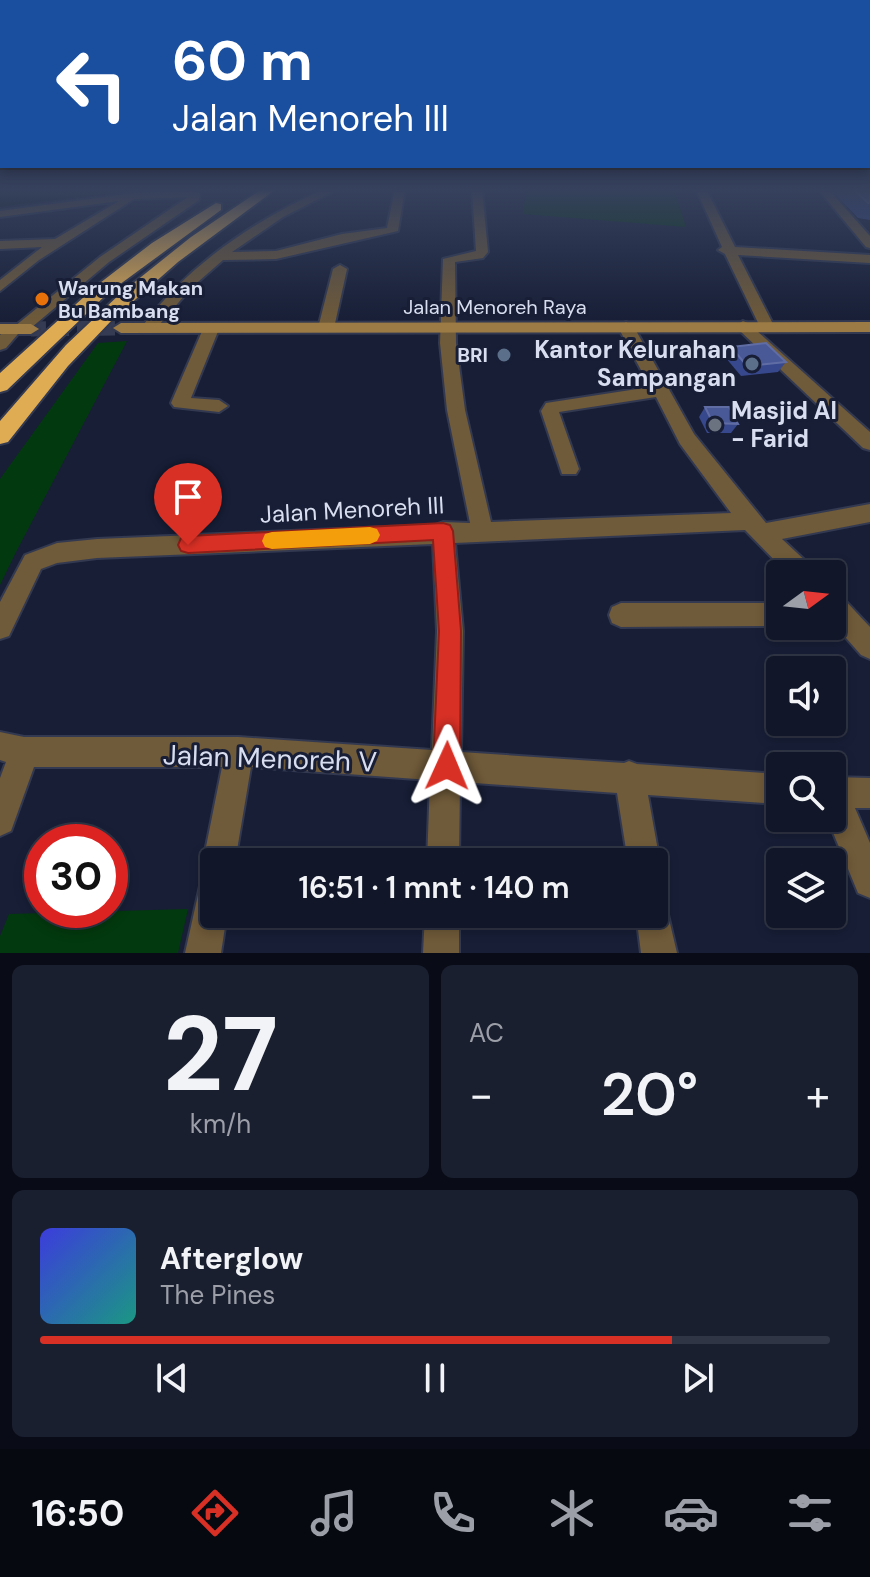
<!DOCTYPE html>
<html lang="id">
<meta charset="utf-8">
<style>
body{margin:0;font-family:"DM Sans",sans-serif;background:#1a1f30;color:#f1f3f6;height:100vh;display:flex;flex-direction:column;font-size:30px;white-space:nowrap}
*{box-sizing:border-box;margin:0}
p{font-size:26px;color:#9c9fa8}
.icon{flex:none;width:44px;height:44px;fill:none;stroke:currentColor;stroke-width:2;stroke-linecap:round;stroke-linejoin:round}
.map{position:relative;height:953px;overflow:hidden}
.details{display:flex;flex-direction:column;gap:12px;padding:12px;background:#090c16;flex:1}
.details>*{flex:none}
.banner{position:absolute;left:0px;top:0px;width:870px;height:168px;box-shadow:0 4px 12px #0003,0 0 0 2px #303545;background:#1a4fa0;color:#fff;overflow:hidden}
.needle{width:52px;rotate:75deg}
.tools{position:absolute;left:766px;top:560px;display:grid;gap:16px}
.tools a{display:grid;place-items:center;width:80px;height:80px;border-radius:8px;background:#111628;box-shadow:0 4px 12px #0003,0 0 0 2px #303545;font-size:40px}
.speed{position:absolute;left:24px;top:824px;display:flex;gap:16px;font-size:40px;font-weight:700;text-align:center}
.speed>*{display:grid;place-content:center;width:104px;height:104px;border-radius:50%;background:#111628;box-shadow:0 4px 12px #0003,0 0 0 2px #303545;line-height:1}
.speed .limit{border:12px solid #d22;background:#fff;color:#111}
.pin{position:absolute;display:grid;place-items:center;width:68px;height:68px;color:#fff;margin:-82px -34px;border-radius:50% 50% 50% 0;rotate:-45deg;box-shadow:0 0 8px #0007}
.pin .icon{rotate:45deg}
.me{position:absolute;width:88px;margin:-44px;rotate:1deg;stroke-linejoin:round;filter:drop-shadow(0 0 6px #0008)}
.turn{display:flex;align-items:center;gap:28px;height:168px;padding:0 40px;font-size:36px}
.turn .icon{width:104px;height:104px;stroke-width:2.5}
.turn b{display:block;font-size:56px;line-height:68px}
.big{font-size:60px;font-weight:600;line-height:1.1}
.details .widget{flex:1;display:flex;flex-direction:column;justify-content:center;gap:12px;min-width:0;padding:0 28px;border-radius:12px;background:#1a1f30}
.details .dial{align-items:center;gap:0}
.dial b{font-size:104px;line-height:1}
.song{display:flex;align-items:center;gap:24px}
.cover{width:96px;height:96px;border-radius:12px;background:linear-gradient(135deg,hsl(240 70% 55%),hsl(170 70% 35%))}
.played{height:8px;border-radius:4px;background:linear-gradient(90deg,#d93025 80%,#303545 80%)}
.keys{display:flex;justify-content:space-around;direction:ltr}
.heat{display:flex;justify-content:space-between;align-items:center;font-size:44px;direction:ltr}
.details .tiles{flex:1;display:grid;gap:12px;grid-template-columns:1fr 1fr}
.widget:last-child{grid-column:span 2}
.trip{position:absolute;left:200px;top:848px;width:468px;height:80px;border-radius:8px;background:#111628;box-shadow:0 4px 12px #0003,0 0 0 2px #303545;font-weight:600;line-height:80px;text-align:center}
.tab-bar{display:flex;height:128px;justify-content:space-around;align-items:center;background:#070910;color:#9c9fa8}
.tab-bar .icon{width:56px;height:56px}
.tab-bar .selected{color:#d93025}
.tab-bar b{font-size:36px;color:#f1f3f6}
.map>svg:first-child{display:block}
.green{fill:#03390e}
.water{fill:#010e11}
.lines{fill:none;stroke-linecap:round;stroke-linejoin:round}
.secondary-tunnel{stroke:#343b52;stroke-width:15;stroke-dasharray:15 8;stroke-linecap:butt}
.street-casing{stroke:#323950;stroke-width:4}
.secondary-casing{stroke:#323950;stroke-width:4}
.highway-casing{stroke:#323950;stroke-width:4}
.street{fill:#6f5a39;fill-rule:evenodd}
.secondary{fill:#9c7b45;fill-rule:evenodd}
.highway{fill:#e0ac53;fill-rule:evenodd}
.wall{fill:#38488c}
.building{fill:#495897;stroke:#606da5;stroke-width:2}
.route{fill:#d93025;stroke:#8d1f18;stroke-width:2}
.slow{fill:#f59e0b}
.food-dot{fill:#e8710a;stroke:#171e36;stroke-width:3}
.service-dot{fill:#5c6f8a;stroke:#171e36;stroke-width:3}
.worship-dot{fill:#6b7280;stroke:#171e36;stroke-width:3}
.labels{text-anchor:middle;stroke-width:6;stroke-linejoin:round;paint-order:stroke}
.far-poi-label{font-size:20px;font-weight:bold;fill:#d8deef;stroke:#171e36;text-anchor:start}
.far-street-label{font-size:20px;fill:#d8deef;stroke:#171e36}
.poi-label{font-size:24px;font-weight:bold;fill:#d8deef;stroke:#171e36;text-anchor:end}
.street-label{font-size:24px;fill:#d8deef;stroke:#171e36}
.near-street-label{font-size:28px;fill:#d8deef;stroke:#171e36}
</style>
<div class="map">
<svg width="870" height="953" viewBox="0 0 870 953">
<rect width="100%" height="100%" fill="#171e36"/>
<!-- green -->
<g class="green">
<polygon points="526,189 674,189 686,227 523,214"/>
<polygon points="127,341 16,552 0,585 0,479 98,343"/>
<polygon points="188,909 178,953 0,953 0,936 9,914"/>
</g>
<!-- water -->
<polygon class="water" points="0,189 142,189 0,207"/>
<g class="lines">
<!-- secondary-tunnel -->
<polyline class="secondary-tunnel" points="31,329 121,328"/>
<defs>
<g id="street">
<path d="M325 189 336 190 283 217 232 252 276 251 342 234 387 228 395 189H405L398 231 276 259 223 260 191 288 154 331H144L141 328C188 265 254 220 325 189Z"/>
<polygon points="472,189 482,189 488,252 483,258 455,262 456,343 465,410 491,522 731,513 680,444 656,397 559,412 579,469 576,474 562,474 541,411 546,403 650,387 618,327 626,322 634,327 694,434 766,523 870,504 870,522 782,539 811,566 815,574 788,574 745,530 455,543 463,631 461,752 624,763 629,761 637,764 780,774 780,804 648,795 660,862 654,874 654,862 628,862 617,793 460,782 459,862 427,862 430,780 251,767 235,862 214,862 214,914 227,914 221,953 185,953 202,877 209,874 203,862 222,767 34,767 11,831 0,836 0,778 6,762 0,760 0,732 24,737 239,737 432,750 437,631 433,544 97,558 57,563 41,569 9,636 0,639 0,602 25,555 57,543 97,539 435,525 443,522 470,523 447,410 440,343 443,259 476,251"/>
<polygon points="696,189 706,189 735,247 870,255 870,263 738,255 774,326 766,331 761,329 725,254 718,250 722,247"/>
<polygon points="818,189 828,189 870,236 870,248 866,247"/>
<polygon points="195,191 200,194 199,200 109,262 25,333 18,334 6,348 0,350 0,335 8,327 15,326 100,257 188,197 134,199 39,260 0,291 0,280 42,247 0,249 0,241 55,239 119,201 0,217 0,211 135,193"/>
<polygon points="340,265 347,269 334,328 331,331 321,331 318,328 333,269"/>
<polygon points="743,321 748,323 870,432 870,450 863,448 738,329 735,326"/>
<polygon points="211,324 219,329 191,398 219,400 228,406 219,412 174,407 171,403 203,329"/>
<polygon points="832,592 841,596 870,627 870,659 861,655 832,622"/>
<polygon points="621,603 780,603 782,626 621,627 612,623 609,615 612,607"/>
<polygon points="832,777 870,778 870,808 855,808 870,843 870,898 858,893 827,818 832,818"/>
<polygon points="654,897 665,902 677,953 641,953 636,914 654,914"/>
<polygon points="425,914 459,914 459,953 423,953"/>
</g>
<g id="secondary">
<polygon points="870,322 870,332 121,333 113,328 121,323"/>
<polygon points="0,324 31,324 39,329 31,334 0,334"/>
</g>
<g id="highway">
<polygon points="262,189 276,189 178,262 111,321 68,366 8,442 0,444 0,421 66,345 121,293 191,237"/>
<polygon points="216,203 221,204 221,210 108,293 7,390 0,392 0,373 96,286 152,243"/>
</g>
</defs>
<!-- street casing -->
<use href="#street" class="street-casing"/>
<!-- secondary casing -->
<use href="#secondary" class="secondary-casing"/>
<!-- highway casing -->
<use href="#highway" class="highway-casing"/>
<!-- street -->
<use href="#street" class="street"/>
<!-- secondary -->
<use href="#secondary" class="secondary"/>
<!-- highway -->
<use href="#highway" class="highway"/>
</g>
<!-- wall -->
<g class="wall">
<polygon points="830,189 870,189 870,220 858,218"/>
<polygon points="731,347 786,362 778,372 741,376 725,357"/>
<polygon points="705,407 738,424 731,433 707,433 699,417"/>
</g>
<!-- building -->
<g class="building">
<polygon points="853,189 870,189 870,203 868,203"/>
<polygon points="766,343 786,362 747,366 731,347"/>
<polygon points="705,407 729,407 738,424 713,423"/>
</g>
<!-- sky -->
<linearGradient id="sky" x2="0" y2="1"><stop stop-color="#0d101e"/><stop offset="0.59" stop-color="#36415d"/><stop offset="1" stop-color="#36415d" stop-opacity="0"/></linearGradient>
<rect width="870" height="322" fill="url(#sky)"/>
<!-- route -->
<polygon class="route" points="443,523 450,525 453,531 461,631 460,766 456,776 447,780 437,776 433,766 439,631 433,540 188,553 181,551 178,545 181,538 188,536"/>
<!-- slow -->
<polygon class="slow" points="370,527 377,529 380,535 377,541 370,544 272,549 265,547 262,541 265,534 272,532"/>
<!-- markers -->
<circle class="food-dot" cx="42" cy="299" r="8"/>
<g class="service-dot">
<circle cx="504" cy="355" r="8"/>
<circle cx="752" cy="364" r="8"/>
</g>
<circle class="worship-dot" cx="715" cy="425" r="8"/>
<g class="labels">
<!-- far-poi labels -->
<g class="far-poi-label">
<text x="58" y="295">Warung Makan<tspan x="58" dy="23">Bu Bambang</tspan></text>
<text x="488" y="362" text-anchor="end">BRI</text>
</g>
<!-- far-street labels -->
<g class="far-street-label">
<text x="495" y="314">Jalan Menoreh Raya</text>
</g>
<!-- poi labels -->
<g class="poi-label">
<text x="736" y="358">Kantor Kelurahan<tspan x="736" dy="28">Sampangan</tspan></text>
<text x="731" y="419" text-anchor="start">Masjid Al<tspan x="731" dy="28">- Farid</tspan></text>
</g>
<!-- street labels -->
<g class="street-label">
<text transform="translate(352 510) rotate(-3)" y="8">Jalan Menoreh III</text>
</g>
<!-- near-street labels -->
<g class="near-street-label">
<text transform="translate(270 758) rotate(2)" y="10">Jalan Menoreh V</text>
</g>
</g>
</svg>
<div class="tools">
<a><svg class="needle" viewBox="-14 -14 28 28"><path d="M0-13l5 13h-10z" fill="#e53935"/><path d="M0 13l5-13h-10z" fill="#9c9fa8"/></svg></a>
<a><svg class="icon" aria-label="sound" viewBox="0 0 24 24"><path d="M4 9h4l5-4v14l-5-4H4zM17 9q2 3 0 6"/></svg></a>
<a><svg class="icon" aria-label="search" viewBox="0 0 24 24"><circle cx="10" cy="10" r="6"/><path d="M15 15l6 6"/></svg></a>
<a><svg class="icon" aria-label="layers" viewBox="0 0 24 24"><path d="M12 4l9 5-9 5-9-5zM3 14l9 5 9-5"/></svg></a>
</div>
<div class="speed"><div class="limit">30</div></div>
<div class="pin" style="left:188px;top:545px;background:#d93025"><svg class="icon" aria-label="arrive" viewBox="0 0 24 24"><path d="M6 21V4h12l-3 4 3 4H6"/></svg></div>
<svg class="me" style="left:447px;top:766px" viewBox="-20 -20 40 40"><path d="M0-17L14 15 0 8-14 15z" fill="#d93025" stroke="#fff" stroke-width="4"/></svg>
<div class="trip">16:51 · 1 mnt · 140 m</div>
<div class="banner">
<div class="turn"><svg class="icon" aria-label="left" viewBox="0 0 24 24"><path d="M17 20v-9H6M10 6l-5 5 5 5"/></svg><div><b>60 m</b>Jalan Menoreh III</div></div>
</div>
</div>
<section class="details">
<div class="tiles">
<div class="widget dial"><b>27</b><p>km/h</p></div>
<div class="widget"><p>AC</p>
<div class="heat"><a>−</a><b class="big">20°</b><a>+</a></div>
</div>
<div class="widget">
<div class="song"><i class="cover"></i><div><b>Afterglow</b><p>The Pines</p></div></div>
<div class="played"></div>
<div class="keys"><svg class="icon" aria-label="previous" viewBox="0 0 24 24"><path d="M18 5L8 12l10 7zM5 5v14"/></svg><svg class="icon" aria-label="pause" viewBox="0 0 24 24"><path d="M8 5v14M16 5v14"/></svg><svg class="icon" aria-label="next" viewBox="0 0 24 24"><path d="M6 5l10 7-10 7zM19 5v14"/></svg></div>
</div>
</div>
</section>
<nav class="tab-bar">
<b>16:50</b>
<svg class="icon selected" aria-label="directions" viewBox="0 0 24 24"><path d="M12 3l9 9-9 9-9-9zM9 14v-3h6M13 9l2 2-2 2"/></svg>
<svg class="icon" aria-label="music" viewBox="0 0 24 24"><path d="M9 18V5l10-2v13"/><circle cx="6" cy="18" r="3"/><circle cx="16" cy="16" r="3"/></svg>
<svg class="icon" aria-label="phone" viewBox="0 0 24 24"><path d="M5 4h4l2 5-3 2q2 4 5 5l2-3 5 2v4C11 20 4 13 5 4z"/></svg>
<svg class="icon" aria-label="climate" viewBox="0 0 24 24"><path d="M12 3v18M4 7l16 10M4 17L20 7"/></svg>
<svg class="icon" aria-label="car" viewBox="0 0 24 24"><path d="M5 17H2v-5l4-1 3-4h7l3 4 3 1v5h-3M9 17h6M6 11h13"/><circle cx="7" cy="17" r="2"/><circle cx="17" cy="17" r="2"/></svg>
<svg class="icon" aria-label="filters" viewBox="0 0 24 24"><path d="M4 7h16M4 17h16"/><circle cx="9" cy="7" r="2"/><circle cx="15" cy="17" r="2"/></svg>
</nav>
